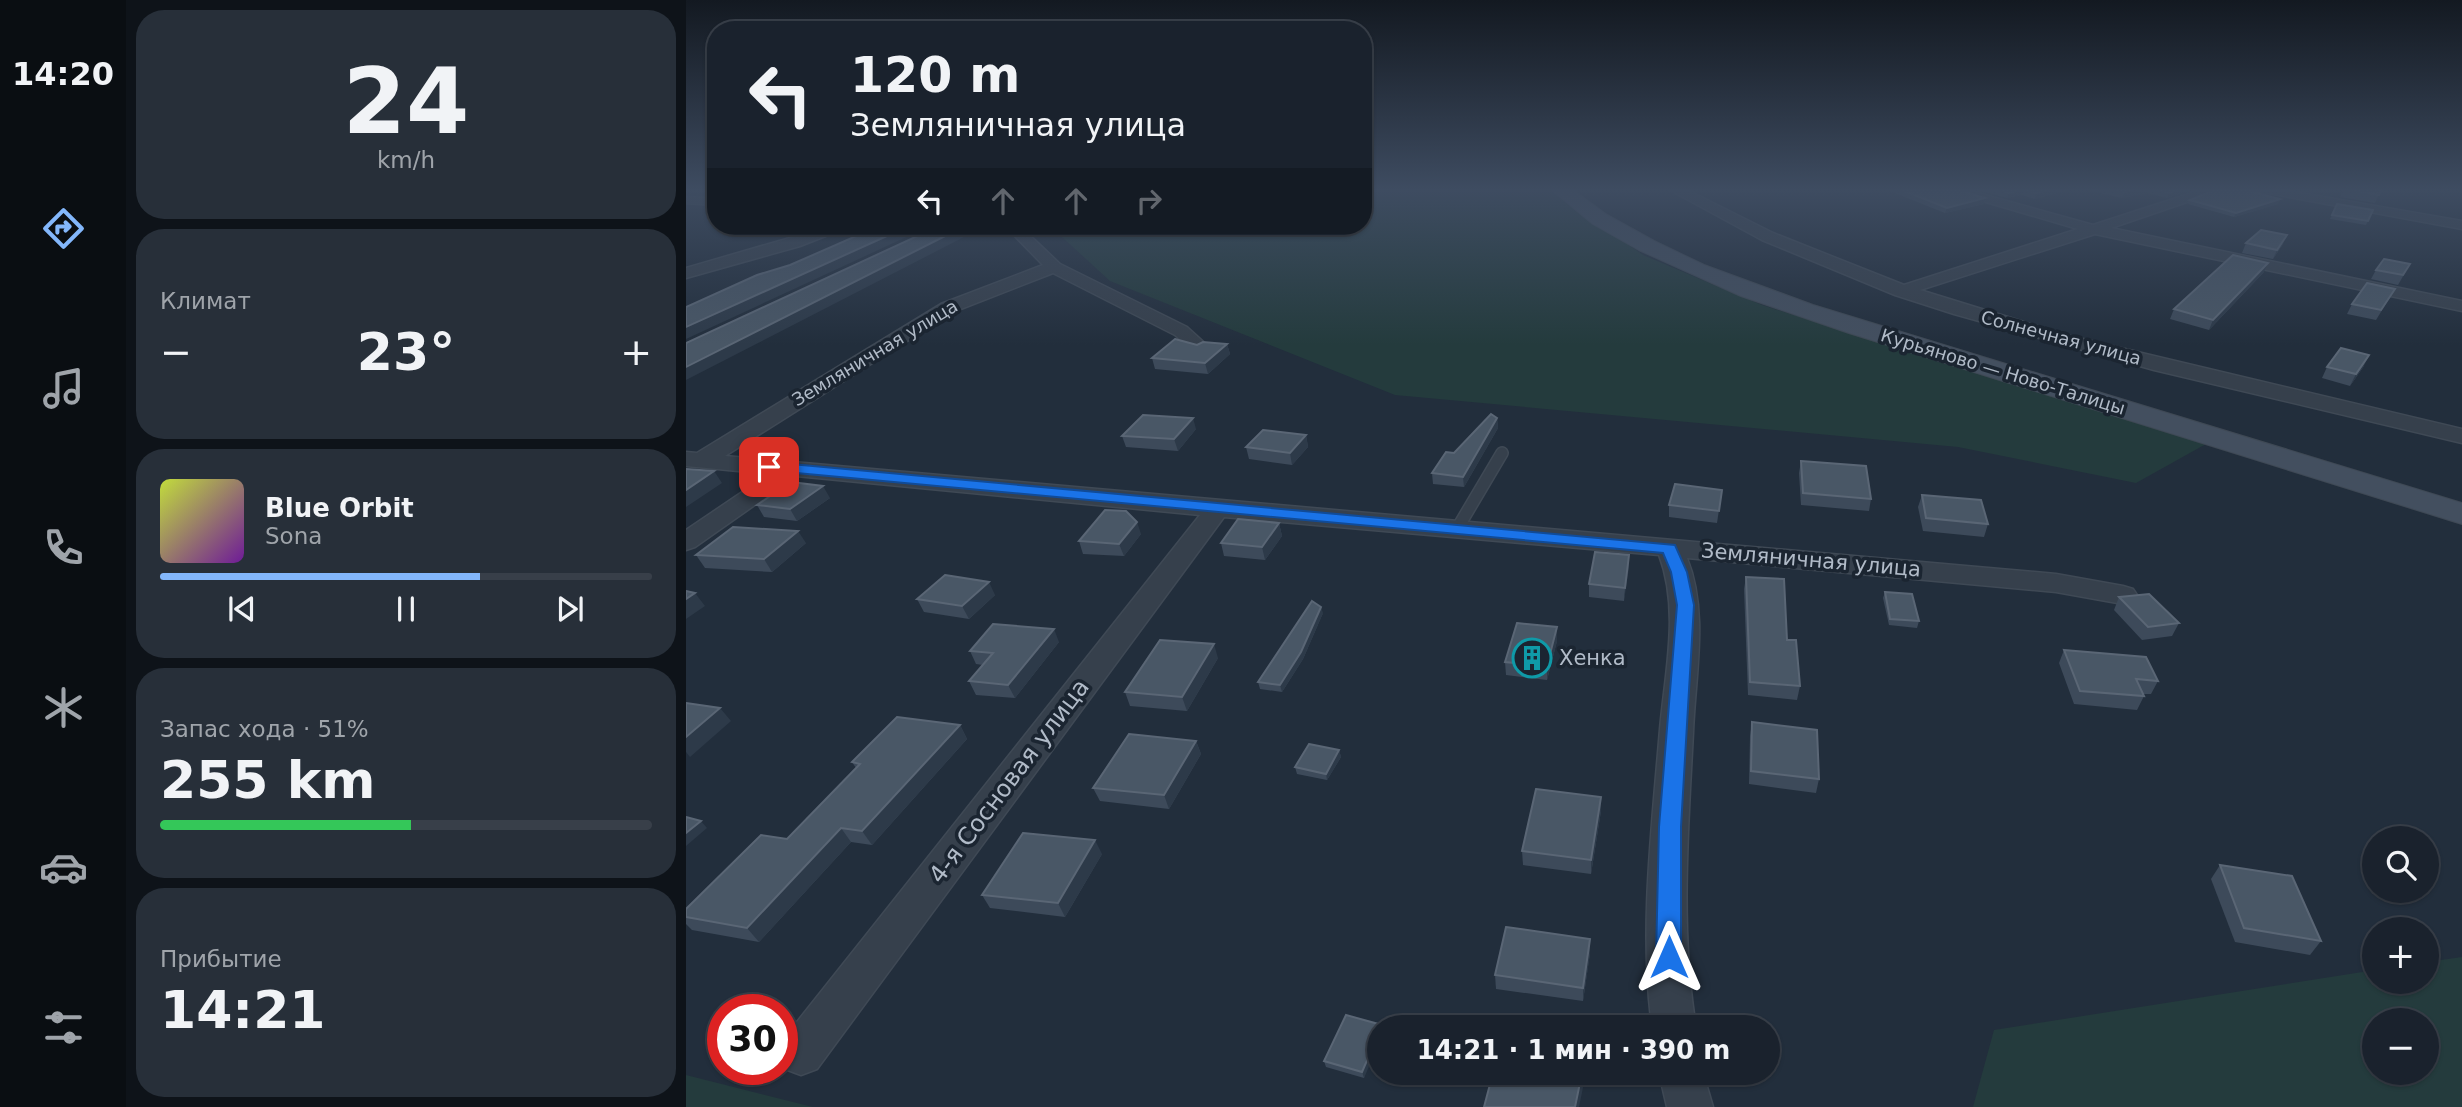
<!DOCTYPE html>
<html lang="ru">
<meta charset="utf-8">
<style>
body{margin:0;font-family:"DejaVu Sans",sans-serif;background:#272f39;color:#f1f3f6;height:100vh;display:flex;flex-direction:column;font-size:26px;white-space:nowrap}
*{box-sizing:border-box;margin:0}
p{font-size:23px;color:#9fa4aa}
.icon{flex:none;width:38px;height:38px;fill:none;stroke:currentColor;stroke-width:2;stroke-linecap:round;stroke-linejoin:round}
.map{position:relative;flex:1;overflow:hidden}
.sheet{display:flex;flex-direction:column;gap:10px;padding:10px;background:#0e1319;width:560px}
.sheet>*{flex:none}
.guide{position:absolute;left:21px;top:21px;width:665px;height:214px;border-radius:28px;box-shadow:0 2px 5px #0004,0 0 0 2px #383f49;background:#1a222d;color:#f1f3f6;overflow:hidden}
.controls{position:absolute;left:1676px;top:826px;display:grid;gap:14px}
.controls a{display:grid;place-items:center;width:77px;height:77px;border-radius:50%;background:#1a222d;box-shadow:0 2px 5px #0004,0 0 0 2px #383f49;font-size:35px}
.speed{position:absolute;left:21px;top:994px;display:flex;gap:14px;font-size:35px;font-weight:700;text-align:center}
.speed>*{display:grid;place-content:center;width:91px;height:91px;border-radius:50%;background:#1a222d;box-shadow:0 2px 5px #0004,0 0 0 2px #383f49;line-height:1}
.speed .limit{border:10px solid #d22;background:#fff;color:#111}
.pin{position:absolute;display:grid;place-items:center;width:60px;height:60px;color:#fff;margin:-30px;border-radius:14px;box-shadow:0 4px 10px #0006}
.me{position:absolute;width:77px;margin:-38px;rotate:0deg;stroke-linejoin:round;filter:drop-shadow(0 0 5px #0008)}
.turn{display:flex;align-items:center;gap:24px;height:147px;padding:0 28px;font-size:32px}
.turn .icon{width:91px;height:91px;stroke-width:2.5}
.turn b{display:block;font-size:49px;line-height:60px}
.lanes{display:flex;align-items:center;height:66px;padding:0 28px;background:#0003;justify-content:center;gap:35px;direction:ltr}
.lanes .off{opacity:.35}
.big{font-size:52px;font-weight:800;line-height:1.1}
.sheet .tile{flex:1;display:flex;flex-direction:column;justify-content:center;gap:10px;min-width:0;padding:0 24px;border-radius:28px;background:#272f39}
.sheet .dial{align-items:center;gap:0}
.dial b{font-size:91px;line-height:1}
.song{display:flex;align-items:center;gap:21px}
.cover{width:84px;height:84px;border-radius:10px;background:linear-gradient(135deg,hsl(70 70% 55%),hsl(280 70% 35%))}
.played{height:7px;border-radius:4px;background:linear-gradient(90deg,#83b7fb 65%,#383f49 65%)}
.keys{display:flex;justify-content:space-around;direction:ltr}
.heat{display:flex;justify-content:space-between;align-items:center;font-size:38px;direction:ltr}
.charge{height:10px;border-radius:5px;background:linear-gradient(90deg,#34c759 51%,#383f49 0)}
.trip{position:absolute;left:681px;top:1015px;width:413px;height:70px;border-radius:35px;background:#1a222d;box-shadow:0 2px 5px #0004,0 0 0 2px #383f49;font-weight:800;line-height:70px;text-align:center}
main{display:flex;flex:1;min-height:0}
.menu{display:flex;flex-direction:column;width:126px;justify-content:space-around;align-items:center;background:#0a0e12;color:#9fa4aa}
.menu .icon{width:49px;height:49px}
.menu .active{color:#83b7fb}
.menu b{font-size:32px;color:#f1f3f6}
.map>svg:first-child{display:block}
.green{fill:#243b3d;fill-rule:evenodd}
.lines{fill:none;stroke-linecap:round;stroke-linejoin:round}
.lane-far1-casing{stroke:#3f4955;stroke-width:9}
.lane-casing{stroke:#3f4955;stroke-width:14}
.street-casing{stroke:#3f4955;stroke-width:3}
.secondary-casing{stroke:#3f4955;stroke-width:2}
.lane-far1{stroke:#36404c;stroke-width:7}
.lane{stroke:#36404c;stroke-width:11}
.street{fill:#36404c;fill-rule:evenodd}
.secondary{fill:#434f5f;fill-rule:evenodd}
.wall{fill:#3d4a5a}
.shaded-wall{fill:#2d3a49}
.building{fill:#495766;stroke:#5a6675;stroke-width:2}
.route{fill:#1a73e8;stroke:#114b97;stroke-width:2}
.labels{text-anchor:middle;stroke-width:7;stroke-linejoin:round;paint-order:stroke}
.far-street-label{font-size:18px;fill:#b1bbc8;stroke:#1b2531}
.street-label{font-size:21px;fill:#b1bbc8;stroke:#1b2531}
.poi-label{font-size:21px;fill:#b1bbc8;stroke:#1b2531;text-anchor:start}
.near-street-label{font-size:24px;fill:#b1bbc8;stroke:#1b2531}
</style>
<main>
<nav class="menu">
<b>14:20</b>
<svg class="icon active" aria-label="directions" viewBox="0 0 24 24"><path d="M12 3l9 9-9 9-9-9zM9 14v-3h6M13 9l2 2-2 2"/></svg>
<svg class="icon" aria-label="music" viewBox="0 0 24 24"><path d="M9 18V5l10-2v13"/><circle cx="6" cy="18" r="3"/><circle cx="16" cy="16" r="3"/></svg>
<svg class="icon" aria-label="phone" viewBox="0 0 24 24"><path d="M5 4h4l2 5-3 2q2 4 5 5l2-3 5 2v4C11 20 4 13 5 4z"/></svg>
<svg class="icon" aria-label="climate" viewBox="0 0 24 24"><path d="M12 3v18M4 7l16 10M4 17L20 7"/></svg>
<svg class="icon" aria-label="car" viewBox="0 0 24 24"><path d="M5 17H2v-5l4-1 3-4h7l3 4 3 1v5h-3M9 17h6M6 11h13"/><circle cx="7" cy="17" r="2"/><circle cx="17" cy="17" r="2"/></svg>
<svg class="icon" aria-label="filters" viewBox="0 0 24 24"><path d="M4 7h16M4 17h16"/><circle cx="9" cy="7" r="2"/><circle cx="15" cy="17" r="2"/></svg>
</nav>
<section class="sheet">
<div class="tile dial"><b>24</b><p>km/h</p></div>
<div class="tile"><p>Климат</p>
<div class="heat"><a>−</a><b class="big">23°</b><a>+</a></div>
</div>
<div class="tile">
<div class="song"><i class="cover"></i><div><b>Blue Orbit</b><p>Sona</p></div></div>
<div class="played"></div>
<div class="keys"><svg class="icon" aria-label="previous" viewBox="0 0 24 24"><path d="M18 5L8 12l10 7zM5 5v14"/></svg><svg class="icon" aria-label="pause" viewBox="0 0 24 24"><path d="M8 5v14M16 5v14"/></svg><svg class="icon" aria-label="next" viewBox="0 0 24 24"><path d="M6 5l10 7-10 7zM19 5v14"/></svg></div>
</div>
<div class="tile"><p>Запас хода · 51%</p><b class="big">255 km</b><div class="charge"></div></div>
<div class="tile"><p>Прибытие</p><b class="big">14:21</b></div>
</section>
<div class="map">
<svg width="1776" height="1107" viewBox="0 0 1776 1107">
<rect width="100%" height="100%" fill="#222e3c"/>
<!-- green -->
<g class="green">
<polygon points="677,190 866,190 957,255 1076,305 1520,444 1450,483 1272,447 709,395 424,281 364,226 677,226"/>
<path d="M1776 957V1107H1287L1308 1030 1689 970V982H1741V962ZM1689 1020H1741V1073H1689Z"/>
<polygon points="0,1075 127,1107 0,1107"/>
</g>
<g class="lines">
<defs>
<polyline id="lane-far1" points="0,200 30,202"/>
<polyline id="lane" points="771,529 816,453"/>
<g id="street">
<polygon points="984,190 1001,190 1087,233 1218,285 1392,229 1259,190 1281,190 1407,225 1515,190 1536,190 1425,228 1776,301 1776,311 1409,234 1234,290 1380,335 1776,429 1776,443 1468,370 1268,314 1209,295 1076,240"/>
<polygon points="1565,190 1597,190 1776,221 1776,229"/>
<polygon points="145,226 165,226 114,246 0,278 0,268"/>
<path d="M319 226H334L374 264 501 327 523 347 514 353 507 351 489 335 367 273 267 312 39 456 1291 567 1370 574 1437 586 1447 589 1451 595 1447 601 1437 604 1370 592 1001 558C1023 612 1009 676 1007 733 1002 830 994 931 1010 1027H966C953 930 966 827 974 729 979 672 994 610 973 555L538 517 131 1069 115 1075 99 1069 96 1061 99 1037 514 515 110 476 9 547 0 550V530L83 474 0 466V452L11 453 255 304 357 265Z"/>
<polygon points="973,1073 1017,1073 1027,1107 981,1107"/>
</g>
<polygon id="secondary" points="866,190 887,190 921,215 968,241 1018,265 1127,305 1776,503 1776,524 1163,333 1055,296 953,250 907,224"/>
</defs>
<!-- lane-far1 casing -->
<use href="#lane-far1" class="lane-far1-casing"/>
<!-- lane casing -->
<use href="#lane" class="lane-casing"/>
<!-- street casing -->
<use href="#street" class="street-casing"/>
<!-- secondary casing -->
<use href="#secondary" class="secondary-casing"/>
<!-- lane-far1 -->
<use href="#lane-far1" class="lane-far1"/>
<!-- lane -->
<use href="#lane" class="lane"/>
<!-- street -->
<use href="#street" class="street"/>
<!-- secondary -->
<use href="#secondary" class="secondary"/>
</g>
<!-- wall -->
<g class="wall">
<polygon points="1201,190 1272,190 1299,198 1298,204 1259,213"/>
<polygon points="1292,190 1382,190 1349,199 1336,195 1321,198"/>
<polygon points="1402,190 1505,190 1481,198 1461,193 1436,198"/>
<polygon points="1657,190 1695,190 1689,203 1654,197"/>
<polygon points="1504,200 1592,204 1548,217 1502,204"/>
<polygon points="1651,204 1687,210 1680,225 1644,219"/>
<polygon points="1560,243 1597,244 1587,259 1556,253"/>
<polygon points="1724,264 1712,285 1685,279 1690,270"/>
<polygon points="1578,272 1523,330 1484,319 1488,309"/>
<polygon points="1709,289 1690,320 1661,314 1666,304"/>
<polygon points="541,344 544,354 522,374 469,369 466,358 511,345"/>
<polygon points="1678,366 1664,386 1636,378 1641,367"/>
<polygon points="811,418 812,428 778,487 747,484 746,473 768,453"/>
<polygon points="510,429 492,451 440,447 436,436"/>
<polygon points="620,435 622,447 606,465 563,459 560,447"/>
<polygon points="1115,461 1185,499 1183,511 1115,505 1113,473"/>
<polygon points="1036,490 1031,523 983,517 983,505"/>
<polygon points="1236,495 1302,524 1298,537 1237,531 1232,507"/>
<polygon points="144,498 111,521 78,517 71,505"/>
<polygon points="593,523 596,536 579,560 538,556 535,543"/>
<polygon points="455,534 438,556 397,554 393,541"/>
<polygon points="120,543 86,572 19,568 10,555"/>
<polygon points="943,555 938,601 903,597 903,584"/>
<polygon points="1060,577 1101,640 1114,686 1111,700 1062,695 1058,589"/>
<polygon points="1199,592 1233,621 1231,628 1203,625 1197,598"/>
<polygon points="309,595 283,619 238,612 231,599"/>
<polygon points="1433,597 1493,623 1486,636 1456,640 1428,610"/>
<polygon points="637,613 617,659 596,692 574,689 572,682"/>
<polygon points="871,641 861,680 820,675 819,662"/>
<polygon points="373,642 329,698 290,695 283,681 297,665 290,664 284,651"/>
<polygon points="1378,650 1472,681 1465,694 1457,694 1458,696 1451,710 1388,704 1373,663"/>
<polygon points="532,658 501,711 444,706 439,692"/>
<polygon points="1066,722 1133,779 1130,793 1063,784 1064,736"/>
<polygon points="274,725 281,739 186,845 165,842 73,942 6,930 0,924 0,909 101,839 170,768 166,762"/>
<polygon points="510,741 515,754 483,809 414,801 407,788"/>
<polygon points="653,750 655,757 641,780 611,774 609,767"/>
<polygon points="915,811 905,874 837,865 836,851"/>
<polygon points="416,854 379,917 304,908 296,895"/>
<polygon points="1534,865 1635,941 1624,955 1549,942 1525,879"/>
<polygon points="904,939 904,953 897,1001 810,989 809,975"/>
<polygon points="696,1025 697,1027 693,1027 678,1078 640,1067 638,1061"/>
</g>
<!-- shaded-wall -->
<g class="shaded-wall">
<polygon points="1333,190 1337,190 1336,195 1321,198 1323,193"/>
<polygon points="1362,190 1382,190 1349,199 1350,193"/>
<polygon points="1447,190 1462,190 1461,193 1436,198 1438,192"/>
<polygon points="1490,190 1505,190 1481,198 1483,193"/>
<polygon points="1299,198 1298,204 1259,213 1261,208"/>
<polygon points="1594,199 1592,204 1548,217 1550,213"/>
<polygon points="223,226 226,226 229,233 0,339 0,327"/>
<polygon points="277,227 280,236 0,380 0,367"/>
<polygon points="1601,235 1597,244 1587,259 1591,250"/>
<polygon points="1582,263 1578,272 1523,330 1527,320"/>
<polygon points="541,344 544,354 522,374 519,363"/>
<polygon points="1683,355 1678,366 1664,386 1670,374"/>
<polygon points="507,418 510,429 492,451 488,439"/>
<polygon points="811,418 812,428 778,487 777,477"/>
<polygon points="620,435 622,447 606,465 604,453"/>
<polygon points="28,471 36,483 0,507 0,490"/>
<polygon points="137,486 144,498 111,521 104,509"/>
<polygon points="451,522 455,534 438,556 433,544"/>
<polygon points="593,523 596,536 579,560 576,547"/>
<polygon points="112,531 120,543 86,572 78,559"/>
<polygon points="943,555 943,568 938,601 939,588"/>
<polygon points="303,582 309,595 283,619 276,606"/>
<polygon points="9,593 19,606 0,619 0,599"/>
<polygon points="635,607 637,613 617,659 596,692 594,685"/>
<polygon points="871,627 871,641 861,680 861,666"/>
<polygon points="368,629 373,642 329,698 322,685"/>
<polygon points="528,644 532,658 501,711 496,697"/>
<polygon points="34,708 45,721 4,757 0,752 0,737"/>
<polygon points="274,725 281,739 186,845 176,831"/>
<polygon points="510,741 515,754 483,809 478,795"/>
<polygon points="653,750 655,757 641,780 640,774"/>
<polygon points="915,797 915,811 905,874 905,860"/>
<polygon points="15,821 21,828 0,846 0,833"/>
<polygon points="155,828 165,842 73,942 61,928"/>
<polygon points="409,840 416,854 379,917 372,903"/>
<polygon points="904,939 904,953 897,1001 897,988"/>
<polygon points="693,1033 693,1043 678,1078 676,1072"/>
<polygon points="896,1073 900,1073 893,1107 889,1107"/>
</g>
<!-- building -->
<g class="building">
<polygon points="1216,190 1272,190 1299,198 1261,208"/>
<polygon points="1314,190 1333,190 1323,193"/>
<polygon points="1341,190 1362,190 1350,193"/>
<polygon points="1429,190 1447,190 1438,192"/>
<polygon points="1475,190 1490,190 1483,193"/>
<polygon points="1528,190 1559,190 1594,199 1550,213 1504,200"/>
<polygon points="1667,190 1695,190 1693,195"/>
<polygon points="1651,204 1687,210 1682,221 1646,215"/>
<polygon points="193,226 223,226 0,327 0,307 71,275 104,265"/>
<polygon points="253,226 277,227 0,367 0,343"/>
<polygon points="1575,230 1601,235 1591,250 1560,243"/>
<polygon points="1547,255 1582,263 1527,320 1488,309"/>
<polygon points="1698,259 1724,264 1717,275 1690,270"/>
<polygon points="1681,283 1709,289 1695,310 1666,304"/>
<polygon points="489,339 511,345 517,342 541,344 519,363 466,358"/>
<polygon points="1655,348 1683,355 1670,374 1641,367"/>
<polygon points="805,414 811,418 777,477 746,473 760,452 768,453"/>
<polygon points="457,415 507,418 488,439 436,436"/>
<polygon points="577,430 620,435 604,453 560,447"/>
<polygon points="1115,461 1180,466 1185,499 1117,493"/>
<polygon points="0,469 28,471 0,490"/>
<polygon points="105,482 137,486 104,509 71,505"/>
<polygon points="989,484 1036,490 1033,511 983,505"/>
<polygon points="1236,495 1295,500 1302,524 1240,518"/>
<polygon points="419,510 440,511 451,522 433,544 393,541"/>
<polygon points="552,519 593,523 576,547 535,543"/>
<polygon points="47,527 112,531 78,559 10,555"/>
<polygon points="909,552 943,555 939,588 903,584"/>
<polygon points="259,575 303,582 276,606 231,599"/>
<polygon points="1060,577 1098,579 1101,640 1110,640 1114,686 1064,682"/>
<polygon points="0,591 9,593 0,599"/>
<polygon points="1199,592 1226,594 1233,621 1204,619"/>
<polygon points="1463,594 1493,623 1462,627 1433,597"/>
<polygon points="626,601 635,607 615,652 594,685 572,682"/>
<polygon points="831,623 871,627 861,666 819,662"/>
<polygon points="307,624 368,629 322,685 283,681 307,653 284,651"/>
<polygon points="474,640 528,644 496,697 439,692"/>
<polygon points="1378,650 1460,657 1472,681 1450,679 1458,696 1394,691"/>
<polygon points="0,703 34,708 0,737"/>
<polygon points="211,717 274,725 176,831 155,828 61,928 0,917 0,909 75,835 101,839 174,764 166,762"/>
<polygon points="1066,722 1131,730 1133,779 1065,771"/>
<polygon points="443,734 510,741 478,795 407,788"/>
<polygon points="623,744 653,750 640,774 609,767"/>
<polygon points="850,789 915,797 905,860 836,851"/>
<polygon points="0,817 15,821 0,833"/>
<polygon points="337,833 409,840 372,903 296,895"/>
<polygon points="1534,865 1606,876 1635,941 1558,928"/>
<polygon points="820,927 904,939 897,988 809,975"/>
<polygon points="660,1015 696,1025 695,1027 693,1027 693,1033 676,1072 638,1061"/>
<polygon points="807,1073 896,1073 889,1107 798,1107"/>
</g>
<!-- sky -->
<linearGradient id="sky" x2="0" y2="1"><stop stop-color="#131921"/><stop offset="0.55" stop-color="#3e4c61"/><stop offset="1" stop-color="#3e4c61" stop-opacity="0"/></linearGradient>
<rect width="1776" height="345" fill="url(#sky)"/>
<!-- route -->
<polygon class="route" points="83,462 989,545 1001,572 1008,605 995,827 995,957 991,965 983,969 974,965 970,957 973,827 991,605 985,572 977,553 78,470 76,467"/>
<!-- icons -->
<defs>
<symbol id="building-ring" viewBox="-11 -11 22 22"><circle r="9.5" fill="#1b2531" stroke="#0f9aa8" stroke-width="1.5"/><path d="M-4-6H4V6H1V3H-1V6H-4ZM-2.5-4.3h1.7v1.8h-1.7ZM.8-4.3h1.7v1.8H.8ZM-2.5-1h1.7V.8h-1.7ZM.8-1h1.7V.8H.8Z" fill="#0f9aa8"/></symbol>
</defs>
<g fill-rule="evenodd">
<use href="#building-ring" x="824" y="636" width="44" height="44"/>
</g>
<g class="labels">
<!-- far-street labels -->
<g class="far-street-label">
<text transform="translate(1375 338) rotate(15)" y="6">Солнечная улица</text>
<text transform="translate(189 353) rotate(-31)" y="6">Земляничная улица</text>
<text transform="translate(1317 372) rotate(17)" y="6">Курьяново — Ново-Талицы</text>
</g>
<!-- street labels -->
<g class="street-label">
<text transform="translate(1125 560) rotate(5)" y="7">Земляничная улица</text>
</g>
<!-- poi labels -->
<g class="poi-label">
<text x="873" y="665">Хенка</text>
</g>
<!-- near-street labels -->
<g class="near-street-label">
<text transform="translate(323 781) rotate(-53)" y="8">4-я Сосновая улица</text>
</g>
</g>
</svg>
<div class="controls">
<a><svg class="icon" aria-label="search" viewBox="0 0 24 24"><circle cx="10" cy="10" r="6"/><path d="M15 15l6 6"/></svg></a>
<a>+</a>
<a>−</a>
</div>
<div class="speed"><div class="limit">30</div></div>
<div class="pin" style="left:83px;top:467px;background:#d93025"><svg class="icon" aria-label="arrive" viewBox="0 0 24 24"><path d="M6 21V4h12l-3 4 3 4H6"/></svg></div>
<svg class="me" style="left:983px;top:957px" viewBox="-20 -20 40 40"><path d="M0-17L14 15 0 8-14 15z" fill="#1a73e8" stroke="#fff" stroke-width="4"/></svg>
<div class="trip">14:21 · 1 мин · 390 m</div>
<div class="guide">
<div class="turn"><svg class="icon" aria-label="left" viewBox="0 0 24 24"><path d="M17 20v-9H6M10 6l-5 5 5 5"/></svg><div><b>120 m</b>Земляничная улица</div></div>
<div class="lanes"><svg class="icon" aria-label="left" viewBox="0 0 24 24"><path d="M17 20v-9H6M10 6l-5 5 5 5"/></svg><svg class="icon off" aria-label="ahead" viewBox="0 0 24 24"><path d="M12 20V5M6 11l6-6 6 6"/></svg><svg class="icon off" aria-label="ahead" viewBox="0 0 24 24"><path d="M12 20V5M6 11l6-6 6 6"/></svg><svg class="icon off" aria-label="right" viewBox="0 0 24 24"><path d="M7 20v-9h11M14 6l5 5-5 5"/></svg></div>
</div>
</div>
</main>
